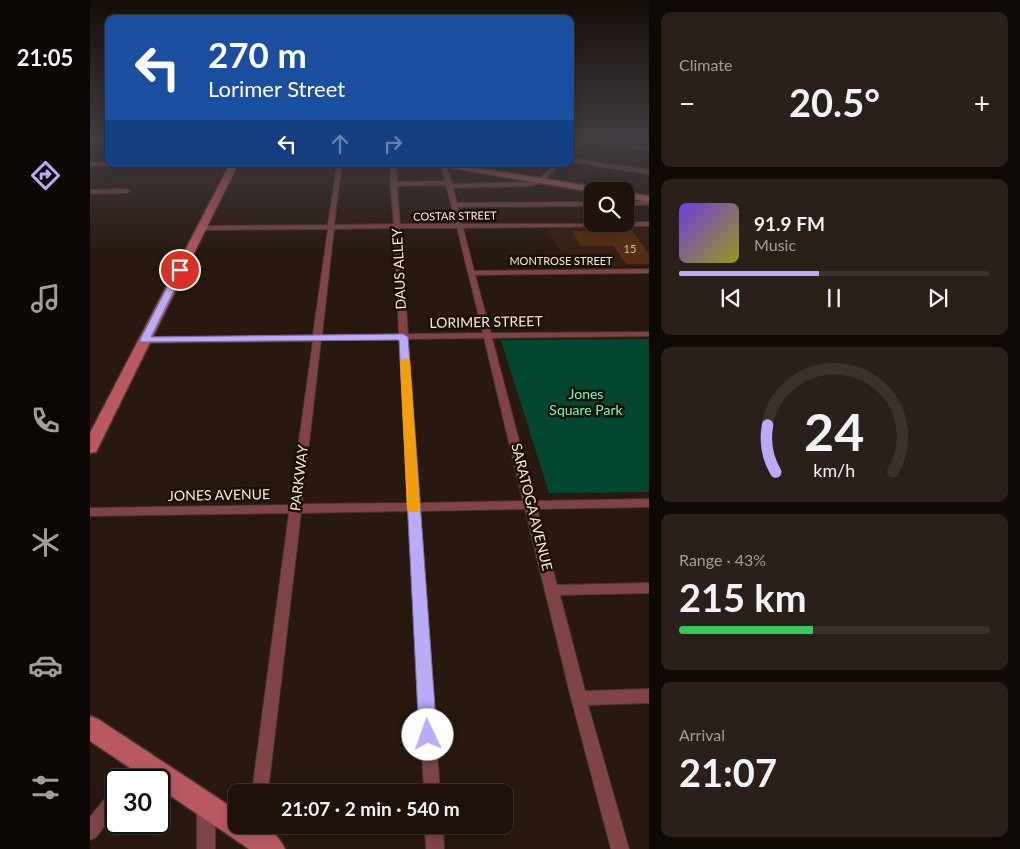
<!DOCTYPE html>
<meta charset="utf-8">
<style>
body{margin:0;font-family:Lato,sans-serif;background:#2b2019;color:#f1f3f6;height:100vh;display:flex;flex-direction:column;font-size:19px;white-space:nowrap}
*{box-sizing:border-box;margin:0}
p{font-size:16px;color:#a19e9d}
.icon{flex:none;width:28px;height:28px;fill:none;stroke:currentColor;stroke-width:2;stroke-linecap:round;stroke-linejoin:round}
.map{position:relative;flex:1;overflow:hidden}
.side{display:flex;flex-direction:column;gap:12px;padding:12px;background:#100a06;width:371px}
.side>*{flex:none}
.banner{position:absolute;left:15px;top:15px;width:469px;height:152px;border-radius:10px;box-shadow:0 2px 12px #0003,0 0 0 1px #3c322c;background:#1a4fa0;color:#fff;overflow:hidden}
.fabs{position:absolute;left:494px;top:182px;display:grid;gap:10px}
.fabs a{display:grid;place-items:center;width:50px;height:50px;border-radius:10px;background:#1e120b;box-shadow:0 2px 12px #0003,0 0 0 1px #3c322c;font-size:25px}
.speed{position:absolute;left:15px;top:769px;display:flex;gap:10px;font-size:25px;font-weight:700;text-align:center}
.speed>*{display:grid;place-content:center;width:65px;height:65px;border-radius:50%;background:#1e120b;box-shadow:0 2px 12px #0003,0 0 0 1px #3c322c;line-height:1}
.speed .limit{border:2px solid #111;border-radius:8px;background:#fff;color:#111}
.pin{position:absolute;display:grid;place-items:center;width:42px;height:42px;color:#fff;margin:-21px;border:2px solid #fff;border-radius:50%;box-shadow:0 1px 5px #0007}
.me{position:absolute;width:55px;margin:-28px;rotate:357deg;stroke-linejoin:round;filter:drop-shadow(0 0 4px #0008)}
.turn{display:flex;align-items:center;gap:18px;height:105px;padding:0 20px;font-size:22px}
.turn .icon{width:65px;height:65px;stroke-width:2.5}
.turn b{display:block;font-size:35px;line-height:42px}
.lanes{display:flex;align-items:center;height:48px;padding:0 20px;background:#0003;justify-content:center;gap:25px;direction:ltr}
.lanes .off{opacity:.35}
.big{font-size:38px;font-weight:700;line-height:1.1}
.side .card{flex:1;display:flex;flex-direction:column;justify-content:center;gap:8px;min-width:0;padding:0 18px;border-radius:10px;background:#2b2019}
.side .dial{align-items:center;gap:0}
.dial svg{height:130px;overflow:visible;fill:none;stroke:#3c322c;stroke-width:7;stroke-linecap:round;text-anchor:middle}
.dial text{fill:#f1f3f6;stroke:none}
.song{display:flex;align-items:center;gap:15px}
.cover{width:60px;height:60px;border-radius:8px;background:linear-gradient(135deg,hsl(260 70% 55%),hsl(60 70% 35%))}
.played{height:5px;border-radius:2px;background:linear-gradient(90deg,#bbaaf6 45%,#3c322c 45%)}
.keys{display:flex;justify-content:space-around;direction:ltr}
.heat{display:flex;justify-content:space-between;align-items:center;font-size:28px;direction:ltr}
.charge{height:8px;border-radius:4px;background:linear-gradient(90deg,#34c759 43%,#3c322c 0)}
.trip{position:absolute;left:138px;top:784px;width:285px;height:50px;border-radius:10px;background:#1e120b;box-shadow:0 2px 12px #0003,0 0 0 1px #3c322c;font-weight:700;line-height:50px;text-align:center}
main{display:flex;flex:1;min-height:0}
.tab-bar{display:flex;flex-direction:column;width:90px;justify-content:space-around;align-items:center;background:#0c0704;color:#a19e9d}
.tab-bar .icon{width:35px;height:35px}
.tab-bar .on{color:#bbaaf6}
.tab-bar b{font-size:22px;color:#f1f3f6}
.map>svg:first-child{display:block}
.built{fill:#341e11}
.green{fill:#024831}
.building{fill:#572d0f}
.lines{fill:none;stroke-linecap:round;stroke-linejoin:round}
.street-casing{stroke:#45352d;stroke-width:2}
.secondary-casing{stroke:#45352d;stroke-width:3}
.street{fill:#804447;fill-rule:evenodd}
.secondary{fill:#b9585f;fill-rule:evenodd}
.route{fill:#bbaaf6;stroke:#7a6ea0}
.slow{fill:#f59e0b}
.labels{text-anchor:middle;stroke-width:5;stroke-linejoin:round;paint-order:stroke}
.far-street-label{font-size:11px;fill:#f5eae3;stroke:#1e0f06}
.number-label{font-size:11px;fill:#cebbae}
.street-label{font-size:14px;fill:#f5eae3;stroke:#1e0f06}
.park-label{font-size:14px;fill:#6affc2;stroke:#1e0f06}
</style>
<main>
<nav class="tab-bar">
<b>21:05</b>
<svg class="icon on" aria-label="directions" viewBox="0 0 24 24"><path d="M12 3l9 9-9 9-9-9zM9 14v-3h6M13 9l2 2-2 2"/></svg>
<svg class="icon" aria-label="music" viewBox="0 0 24 24"><path d="M9 18V5l10-2v13"/><circle cx="6" cy="18" r="3"/><circle cx="16" cy="16" r="3"/></svg>
<svg class="icon" aria-label="phone" viewBox="0 0 24 24"><path d="M5 4h4l2 5-3 2q2 4 5 5l2-3 5 2v4C11 20 4 13 5 4z"/></svg>
<svg class="icon" aria-label="climate" viewBox="0 0 24 24"><path d="M12 3v18M4 7l16 10M4 17L20 7"/></svg>
<svg class="icon" aria-label="car" viewBox="0 0 24 24"><path d="M5 17H2v-5l4-1 3-4h7l3 4 3 1v5h-3M9 17h6M6 11h13"/><circle cx="7" cy="17" r="2"/><circle cx="17" cy="17" r="2"/></svg>
<svg class="icon" aria-label="filters" viewBox="0 0 24 24"><path d="M4 7h16M4 17h16"/><circle cx="9" cy="7" r="2"/><circle cx="15" cy="17" r="2"/></svg>
</nav>
<div class="map">
<svg width="559" height="849" viewBox="0 0 559 849">
<rect width="100%" height="100%" fill="#28180f"/>
<!-- built -->
<polygon class="built" points="457,228 555,228 559,232 559,266 479,266"/>
<!-- green -->
<polygon class="green" points="559,339 559,492 459,493 411,340"/>
<!-- building -->
<polygon class="building" points="482,231 542,231 559,254 559,264 536,264 524,246 491,246"/>
<g class="lines">
<defs>
<g id="street">
<polygon points="492,138 559,148 559,150 494,142 480,153 480,149"/>
<polygon points="480,158 559,170 559,174 480,162"/>
<polygon points="0,162 19,162 19,164 51,164 48,166 0,166"/>
<path d="M247 164H252L244 225 304 224 300 184 301 164H306L307 182 355 181 351 165 356 164 362 184 441 182 448 180 465 164H470L452 182 442 186 363 188 367 203 502 202V206L368 207 372 224H535V222H559V226L373 228 384 271 559 269V273L385 275 401 333 559 332V336L402 338 445 501 559 499V507L447 509 467 585 559 583V593L470 595 495 691 559 689V703L498 705 539 849H521L481 698 435 509 330 511 350 792H334L319 511 211 513 178 792H162L199 513 0 516V508L200 505 223 341 55 343 51 340 55 337 223 335 238 229 111 230 108 228 111 226 238 225ZM356 185 366 224H310L307 186ZM304 228 309 334 232 335 244 229ZM310 228H367L393 333 318 334ZM394 338 433 501 330 503 318 339ZM310 339 318 503 212 504 231 340Z"/>
<polygon points="0,190 37,189 40,191 37,193 0,194"/>
<rect x="535" y="201" width="24" height="4"/>
<path d="M54 756 60 758 62 764 52 780H33C37 771 45 760 54 756Z"/>
<polygon points="26,790 26,811 6,837 0,840 0,817 20,792"/>
<polygon points="116,799 122,802 125,808 125,849 107,849 107,808 110,802"/>
<polygon points="335,825 353,825 354,849 336,849"/>
</g>
<g id="secondary">
<rect x="0" y="139" width="19" height="4"/>
<polygon points="140,164 148,164 8,448 6,452 0,453 0,433"/>
<polygon points="345,164 362,164 513,188 517,191 502,192 349,166"/>
<polygon points="535,192 559,196 559,202 535,198"/>
<path d="M0 716 8 719 146 810V825C167 825 186 827 195 849H159L69 788V780H58L0 741Z"/>
</g>
</defs>
<!-- street casing -->
<use href="#street" class="street-casing"/>
<!-- secondary casing -->
<use href="#secondary" class="secondary-casing"/>
<!-- street -->
<use href="#street" class="street"/>
<!-- secondary -->
<use href="#secondary" class="secondary"/>
</g>
<!-- sky -->
<linearGradient id="sky" x2="0" y2="1"><stop stop-color="#160d08"/><stop offset="0.54" stop-color="#423d42"/><stop offset="1" stop-color="#423d42" stop-opacity="0"/></linearGradient>
<rect width="559" height="257" fill="url(#sky)"/>
<!-- route -->
<polygon class="route" points="90,267 94,270 61,337 313,334 318,337 347,735 344,742 338,744 332,742 329,735 309,340 51,342 50,340 86,270"/>
<!-- slow -->
<polygon class="slow" points="315,358 320,361 330,509 328,512 319,512 317,509 310,361"/>
<g class="labels">
<!-- far-street labels -->
<g class="far-street-label">
<text transform="translate(365 216) rotate(-1)" y="4">COSTAR STREET</text>
<text x="471" y="265">MONTROSE STREET</text>
</g>
<!-- number labels -->
<g class="number-label">
<text x="540" y="253">15</text>
</g>
<!-- street labels -->
<g class="street-label">
<text transform="translate(309 269) rotate(-93)" y="5">DAUS ALLEY</text>
<text transform="translate(396 322) rotate(-1)" y="5">LORIMER STREET</text>
<text transform="translate(209 478) rotate(-83)" y="5">PARKWAY</text>
<text transform="translate(129 495) rotate(-1)" y="5">JONES AVENUE</text>
<text transform="translate(442 507) rotate(76)" y="5">SARATOGA AVENUE</text>
</g>
<!-- park labels -->
<g class="park-label">
<text x="496" y="399">Jones<tspan x="496" dy="16">Square Park</tspan></text>
</g>
</g>
</svg>
<div class="fabs">
<a><svg class="icon" aria-label="search" viewBox="0 0 24 24"><circle cx="10" cy="10" r="6"/><path d="M15 15l6 6"/></svg></a>
</div>
<div class="speed"><div class="limit">30</div></div>
<div class="pin" style="left:90px;top:270px;background:#d93025"><svg class="icon" aria-label="arrive" viewBox="0 0 24 24"><path d="M6 21V4h12l-3 4 3 4H6"/></svg></div>
<svg class="me" style="left:338px;top:735px" viewBox="-20 -20 40 40"><circle r="19" fill="#fff"/><path d="M0-13L10 11 0 6-10 11z" fill="#bbaaf6"/></svg>
<div class="trip">21:07 · 2 min · 540 m</div>
<div class="banner">
<div class="turn"><svg class="icon" aria-label="left" viewBox="0 0 24 24"><path d="M17 20v-9H6M10 6l-5 5 5 5"/></svg><div><b>270 m</b>Lorimer Street</div></div>
<div class="lanes"><svg class="icon" aria-label="left" viewBox="0 0 24 24"><path d="M17 20v-9H6M10 6l-5 5 5 5"/></svg><svg class="icon off" aria-label="ahead" viewBox="0 0 24 24"><path d="M12 20V5M6 11l6-6 6 6"/></svg><svg class="icon off" aria-label="right" viewBox="0 0 24 24"><path d="M7 20v-9h11M14 6l5 5-5 5"/></svg></div>
</div>
</div>
<section class="side">
<div class="card"><p>Climate</p>
<div class="heat"><a>−</a><b class="big">20.5°</b><a>+</a></div>
</div>
<div class="card">
<div class="song"><i class="cover"></i><div><b>91.9 FM</b><p>Music</p></div></div>
<div class="played"></div>
<div class="keys"><svg class="icon" aria-label="previous" viewBox="0 0 24 24"><path d="M18 5L8 12l10 7zM5 5v14"/></svg><svg class="icon" aria-label="pause" viewBox="0 0 24 24"><path d="M8 5v14M16 5v14"/></svg><svg class="icon" aria-label="next" viewBox="0 0 24 24"><path d="M6 5l10 7-10 7zM19 5v14"/></svg></div>
</div>
<div class="card dial"><svg viewBox="0 0 100 80">
<path d="M14 69A42 42 0 1 1 86 69"/>
<path d="M14 69A42 42 0 0 1 9 40" stroke="#bbaaf6"/>
<text x="50" y="56" font-size="32" font-weight="700">24</text>
<text x="50" y="72" font-size="11">km/h</text>
</svg></div>
<div class="card"><p>Range · 43%</p><b class="big">215 km</b><div class="charge"></div></div>
<div class="card"><p>Arrival</p><b class="big">21:07</b></div>
</section>
</main>
